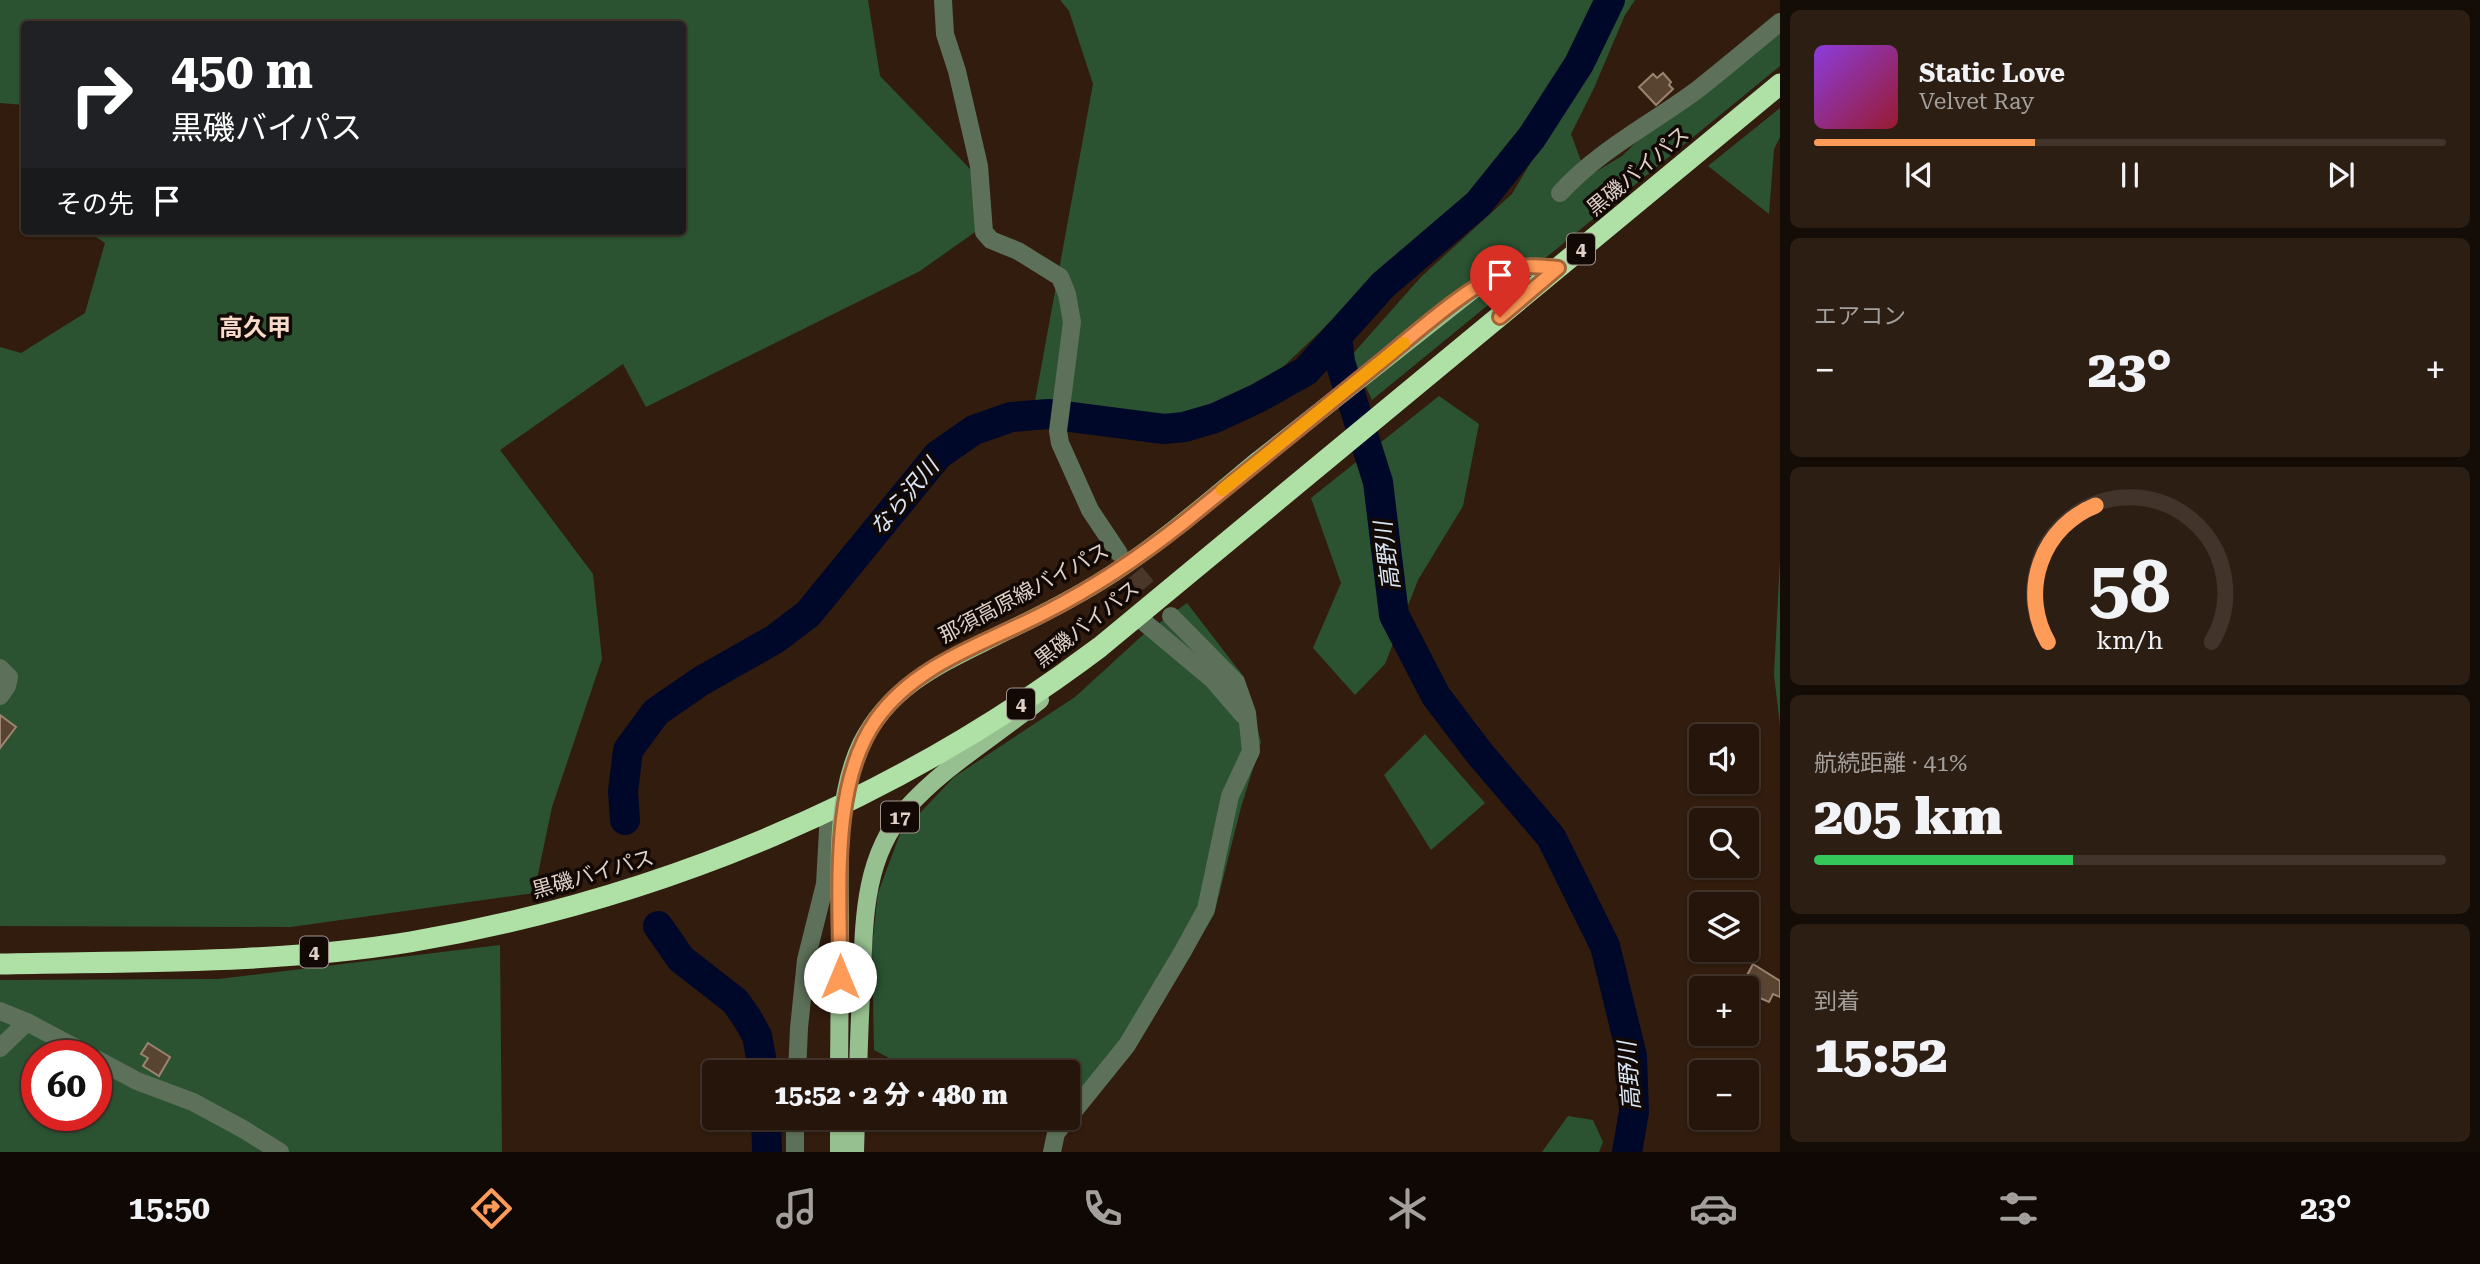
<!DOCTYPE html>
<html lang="ja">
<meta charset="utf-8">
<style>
body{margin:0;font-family:"Roboto Serif","Noto Sans JP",serif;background:#2d1e13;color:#f1f3f6;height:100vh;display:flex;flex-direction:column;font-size:26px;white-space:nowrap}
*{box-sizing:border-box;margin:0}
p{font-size:23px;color:#a39f9c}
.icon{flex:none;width:38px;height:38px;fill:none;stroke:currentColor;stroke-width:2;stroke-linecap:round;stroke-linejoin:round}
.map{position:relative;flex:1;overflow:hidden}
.sheet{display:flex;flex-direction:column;gap:10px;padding:10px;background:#140c06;width:700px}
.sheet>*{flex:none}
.banner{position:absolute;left:21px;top:21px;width:665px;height:214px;border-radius:7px;box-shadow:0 2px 5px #0004,0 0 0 2px #42342b;background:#202124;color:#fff;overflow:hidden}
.tools{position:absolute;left:1689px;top:724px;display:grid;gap:14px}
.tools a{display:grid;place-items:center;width:70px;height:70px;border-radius:7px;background:#25150a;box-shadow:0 2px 5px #0004,0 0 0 2px #42342b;font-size:35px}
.speed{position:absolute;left:21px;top:1040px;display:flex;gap:14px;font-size:35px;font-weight:700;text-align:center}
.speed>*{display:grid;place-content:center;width:91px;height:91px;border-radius:50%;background:#25150a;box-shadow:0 2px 5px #0004,0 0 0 2px #42342b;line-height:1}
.speed .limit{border:10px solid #d22;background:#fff;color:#111}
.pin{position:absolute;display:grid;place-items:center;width:60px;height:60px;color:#fff;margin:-72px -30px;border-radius:50% 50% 50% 0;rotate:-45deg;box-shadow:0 0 7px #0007}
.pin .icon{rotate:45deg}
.me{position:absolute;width:77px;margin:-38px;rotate:0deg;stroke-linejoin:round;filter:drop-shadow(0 0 5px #0008)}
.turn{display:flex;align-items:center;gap:24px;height:147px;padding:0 35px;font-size:32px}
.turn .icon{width:91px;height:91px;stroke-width:2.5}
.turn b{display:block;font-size:49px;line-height:60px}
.then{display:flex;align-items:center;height:66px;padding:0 35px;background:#0003;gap:14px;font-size:26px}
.big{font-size:52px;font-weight:800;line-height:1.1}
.sheet .tile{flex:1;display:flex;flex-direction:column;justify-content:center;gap:10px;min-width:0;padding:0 24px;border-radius:10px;background:#2d1e13}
.sheet .dial{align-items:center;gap:0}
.dial svg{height:182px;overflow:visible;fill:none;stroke:#42342b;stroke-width:7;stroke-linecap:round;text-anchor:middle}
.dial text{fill:#f1f3f6;stroke:none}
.song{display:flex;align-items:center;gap:21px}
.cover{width:84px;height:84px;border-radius:10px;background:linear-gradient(135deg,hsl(270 70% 55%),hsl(350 70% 35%))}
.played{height:7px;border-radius:4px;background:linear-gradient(90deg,#fe9b58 35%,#42342b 35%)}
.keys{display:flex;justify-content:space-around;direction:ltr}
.heat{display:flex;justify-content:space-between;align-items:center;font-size:38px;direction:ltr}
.charge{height:10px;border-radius:5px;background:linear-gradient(90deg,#34c759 41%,#42342b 0)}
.trip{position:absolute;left:702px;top:1060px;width:378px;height:70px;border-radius:7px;background:#25150a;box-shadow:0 2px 5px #0004,0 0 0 2px #42342b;font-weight:800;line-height:70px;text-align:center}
.tabs{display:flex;height:112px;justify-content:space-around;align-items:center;background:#0f0804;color:#a39f9c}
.tabs .icon{width:49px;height:49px}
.tabs .on{color:#fe9b58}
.tabs b{font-size:32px;color:#f1f3f6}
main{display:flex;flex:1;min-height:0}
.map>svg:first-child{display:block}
.green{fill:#2b5332;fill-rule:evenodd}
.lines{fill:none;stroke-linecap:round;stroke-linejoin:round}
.river{stroke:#00082a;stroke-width:30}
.building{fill:#584431;stroke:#9b846f;stroke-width:2}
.minor-tunnel{stroke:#4b372a;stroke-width:18;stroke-dasharray:18 9;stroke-linecap:butt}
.minor{stroke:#5d7059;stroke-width:18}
.major{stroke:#97c090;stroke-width:18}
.highway{stroke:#afe0a6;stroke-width:21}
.major-bridge{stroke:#97c090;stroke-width:18}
.route-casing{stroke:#a56539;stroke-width:18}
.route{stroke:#fe9b58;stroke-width:12}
.slow{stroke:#f59e0b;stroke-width:12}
.labels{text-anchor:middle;stroke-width:7;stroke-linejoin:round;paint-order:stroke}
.shield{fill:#120904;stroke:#a2958d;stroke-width:2}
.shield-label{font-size:19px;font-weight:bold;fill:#dfd1c8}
.street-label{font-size:21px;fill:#dfd1c8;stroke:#120904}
.water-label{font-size:23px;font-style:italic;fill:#d9e4f4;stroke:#120904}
.quarter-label{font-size:24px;font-weight:bold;fill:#f8dac9;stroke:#120904}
</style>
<main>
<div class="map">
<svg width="1780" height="1152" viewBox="0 0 1780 1152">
<rect width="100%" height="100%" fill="#311c0e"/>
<!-- green -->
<g class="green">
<polygon points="0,0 868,0 880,76 975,174 978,230 920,271 646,407 623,364 500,450 593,574 602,659 552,807 534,893 291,927 0,926 0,347 21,353 85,313 105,243 87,231 682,231 682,24 24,24 24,105 0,103"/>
<polygon points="1060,0 1594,0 1560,70 1479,188 1385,270 1265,384 1185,415 1128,415 1035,401 1093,84 1069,11"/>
<polygon points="1619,0 1635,0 1625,15 1594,88 1571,134 1587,177 1622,156 1709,70 1780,13 1780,66 1372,400 1351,356 1421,277 1512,194 1573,91 1609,15"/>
<polygon points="1780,108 1780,137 1774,149 1769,214 1708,166"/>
<polygon points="1439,396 1479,424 1463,506 1418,580 1385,664 1355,695 1313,648 1341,583 1311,498"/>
<polygon points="1780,559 1780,725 1774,675"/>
<polygon points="1187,603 1244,677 1261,742 1240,811 1214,915 1139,1040 1072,1127 1041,1126 1006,1118 1068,1118 1068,1073 917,1073 874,1050 872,946 878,893 900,834 954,777 1075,697 1144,634"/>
<polygon points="1425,734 1485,803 1431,850 1384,775"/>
<path d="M500 945 502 1152H0V980L218 979ZM37 1055H96V1115H37Z"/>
<polygon points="1568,1116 1593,1120 1603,1142 1599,1152 1542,1152"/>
</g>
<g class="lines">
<!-- river -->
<g class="river">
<polyline points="1337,336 1340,362 1378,482 1394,615 1436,696 1480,754 1551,837 1605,946 1632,1056 1634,1112 1627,1152"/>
<polyline points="625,820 623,792 628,750 656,712 701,681 775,639 808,614 938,455 974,430 1011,417 1048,414 1164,429 1184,427 1215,418 1258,398 1306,371 1383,285 1478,204 1532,137 1579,64 1610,0"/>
<polyline points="658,926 681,959 735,1001 747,1018 757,1036 764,1073"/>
<polyline points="766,1118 767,1152"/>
</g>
</g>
<!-- building -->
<g class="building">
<polygon points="1663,73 1671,82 1669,85 1673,89 1656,105 1639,87 1653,74 1657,78"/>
<polygon points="0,715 16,727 0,748"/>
<polygon points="1753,964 1780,981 1780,997 1773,994 1769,1002 1746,992 1748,984 1744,981"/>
<polygon points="148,1043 170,1057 159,1076 143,1066 148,1058 141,1054"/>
</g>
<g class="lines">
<!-- minor-tunnel -->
<polyline class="minor-tunnel" points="1118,552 1171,616"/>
<!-- minor -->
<g class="minor">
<polyline points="943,0 945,34 957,71 979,166 984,232 991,240 1018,251 1060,277 1067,294 1072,322 1058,431 1060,443 1090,510 1118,552"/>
<path d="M1560 193C1599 150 1651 124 1697 90 1725 68 1752 45 1780 22"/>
<polyline points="1138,617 1212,679 1243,715"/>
<polyline points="0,668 9,677 7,686 0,696"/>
<polyline points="0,1011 27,1022 89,1055"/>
<polyline points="0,1048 27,1022"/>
<polyline points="96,1059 137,1081 193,1102 243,1129 280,1152"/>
<polyline points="797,1073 799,1028 806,960 825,884 829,812"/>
<polyline points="795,1152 795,1118"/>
<polyline points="1052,1152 1056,1133 1127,1045 1183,951 1206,909 1230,796 1251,751 1247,713 1236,682 1171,616"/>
</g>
<!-- major -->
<g class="major">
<path d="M1257 461 1478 286C1510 268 1520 264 1558 268"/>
<polyline points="839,1073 840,953"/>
<path d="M858 1073C859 1041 860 1008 862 976 864 916 865 856 906 809 944 766 996 736 1040 700"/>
<polyline points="839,1152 839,1118"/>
<polyline points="855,1152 856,1118"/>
</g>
<!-- highway -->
<path class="highway" d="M0 964C136 961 275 964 410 942 661 899 897 800 1100 647L1780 84"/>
<!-- major-bridge -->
<path class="major-bridge" d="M840 953C841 888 832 804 861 744 891 684 943 663 999 635 1039 616 1079 596 1115 572 1165 539 1211 499 1257 461"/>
</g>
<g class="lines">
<defs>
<path id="route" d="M840 977C841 897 829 787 876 720 916 663 987 643 1046 612 1095 587 1141 556 1184 522 1251 468 1317 413 1384 359 1417 332 1467 287 1504 272 1523 264 1539 266 1558 268L1500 317"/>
</defs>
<!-- route casing -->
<use href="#route" class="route-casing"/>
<!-- route -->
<use href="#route" class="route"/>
<!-- slow -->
<polyline class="slow" points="1222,490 1404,343"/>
</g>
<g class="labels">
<!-- shield labels -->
<g class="shield">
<rect x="1567" y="233.5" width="28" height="31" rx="5"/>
<rect x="1007" y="688.5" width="28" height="31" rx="5"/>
<rect x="881" y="801.5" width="38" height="31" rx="5"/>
<rect x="300" y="936.5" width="28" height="31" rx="5"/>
</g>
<g class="shield-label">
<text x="1581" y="256">4</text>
<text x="1021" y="711">4</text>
<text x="900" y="824">17</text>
<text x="314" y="959">4</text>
</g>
<!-- street labels -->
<g class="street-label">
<text transform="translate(1638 171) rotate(-40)" y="7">黒磯バイパス</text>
<text transform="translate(1024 593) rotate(-28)" y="7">那須高原線バイパス</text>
<text transform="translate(1087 624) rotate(-38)" y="7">黒磯バイパス</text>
<text transform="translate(593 874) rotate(-16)" y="7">黒磯バイパス</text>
</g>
<!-- water labels -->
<g class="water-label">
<text transform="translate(904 497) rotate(-50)" y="8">なら沢川</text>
<text transform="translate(1387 556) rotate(-97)" y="8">高野川</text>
<text transform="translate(1629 1076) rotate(-94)" y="8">高野川</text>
</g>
<!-- quarter labels -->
<g class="quarter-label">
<text x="255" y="336">高久甲</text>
</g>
</g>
</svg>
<div class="tools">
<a><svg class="icon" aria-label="sound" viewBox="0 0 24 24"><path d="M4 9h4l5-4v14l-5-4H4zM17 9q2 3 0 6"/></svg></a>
<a><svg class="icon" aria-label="search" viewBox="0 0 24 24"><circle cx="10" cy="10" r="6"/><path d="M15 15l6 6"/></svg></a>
<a><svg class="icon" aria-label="layers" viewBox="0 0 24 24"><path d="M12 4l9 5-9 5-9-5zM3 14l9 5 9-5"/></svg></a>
<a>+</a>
<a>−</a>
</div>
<div class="speed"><div class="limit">60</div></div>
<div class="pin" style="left:1500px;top:317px;background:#d93025"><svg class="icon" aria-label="arrive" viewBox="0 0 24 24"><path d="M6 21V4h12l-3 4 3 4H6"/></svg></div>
<svg class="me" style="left:840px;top:977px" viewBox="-20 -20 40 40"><circle r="19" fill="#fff"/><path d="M0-13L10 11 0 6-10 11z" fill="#fe9b58"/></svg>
<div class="trip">15:52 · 2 分 · 480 m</div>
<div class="banner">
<div class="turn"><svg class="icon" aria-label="right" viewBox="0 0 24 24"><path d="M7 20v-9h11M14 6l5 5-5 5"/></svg><div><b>450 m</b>黒磯バイパス</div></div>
<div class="then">その先<svg class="icon" aria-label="arrive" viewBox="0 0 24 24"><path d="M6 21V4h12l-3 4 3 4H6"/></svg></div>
</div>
</div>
<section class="sheet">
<div class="tile">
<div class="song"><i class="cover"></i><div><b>Static Love</b><p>Velvet Ray</p></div></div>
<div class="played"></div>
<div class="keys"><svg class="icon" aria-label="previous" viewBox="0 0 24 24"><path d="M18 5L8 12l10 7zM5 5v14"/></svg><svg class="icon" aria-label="pause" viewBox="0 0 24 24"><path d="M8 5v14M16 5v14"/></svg><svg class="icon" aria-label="next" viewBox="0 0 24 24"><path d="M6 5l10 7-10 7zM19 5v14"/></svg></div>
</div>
<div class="tile"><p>エアコン</p>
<div class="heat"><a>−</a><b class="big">23°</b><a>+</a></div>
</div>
<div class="tile dial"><svg viewBox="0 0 100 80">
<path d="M14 69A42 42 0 1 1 86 69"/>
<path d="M14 69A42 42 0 0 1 35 9" stroke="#fe9b58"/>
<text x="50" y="56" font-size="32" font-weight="700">58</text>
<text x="50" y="72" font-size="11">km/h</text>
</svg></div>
<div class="tile"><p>航続距離 · 41%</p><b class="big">205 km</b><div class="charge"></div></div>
<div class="tile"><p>到着</p><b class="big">15:52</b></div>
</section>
</main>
<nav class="tabs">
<b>15:50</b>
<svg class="icon on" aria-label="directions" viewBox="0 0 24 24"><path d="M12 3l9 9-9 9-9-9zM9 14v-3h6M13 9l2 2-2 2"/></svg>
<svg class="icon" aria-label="music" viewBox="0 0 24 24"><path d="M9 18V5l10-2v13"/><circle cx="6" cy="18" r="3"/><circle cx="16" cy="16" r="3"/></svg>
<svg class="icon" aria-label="phone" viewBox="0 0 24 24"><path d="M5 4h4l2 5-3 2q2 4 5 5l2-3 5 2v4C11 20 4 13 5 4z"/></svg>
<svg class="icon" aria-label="climate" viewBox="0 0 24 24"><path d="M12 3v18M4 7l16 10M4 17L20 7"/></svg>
<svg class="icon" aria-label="car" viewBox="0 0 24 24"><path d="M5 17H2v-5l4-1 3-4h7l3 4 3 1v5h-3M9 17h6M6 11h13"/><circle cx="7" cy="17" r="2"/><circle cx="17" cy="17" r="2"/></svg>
<svg class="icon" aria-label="filters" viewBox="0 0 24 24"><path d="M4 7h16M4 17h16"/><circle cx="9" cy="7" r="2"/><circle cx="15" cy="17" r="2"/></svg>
<b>23°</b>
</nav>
